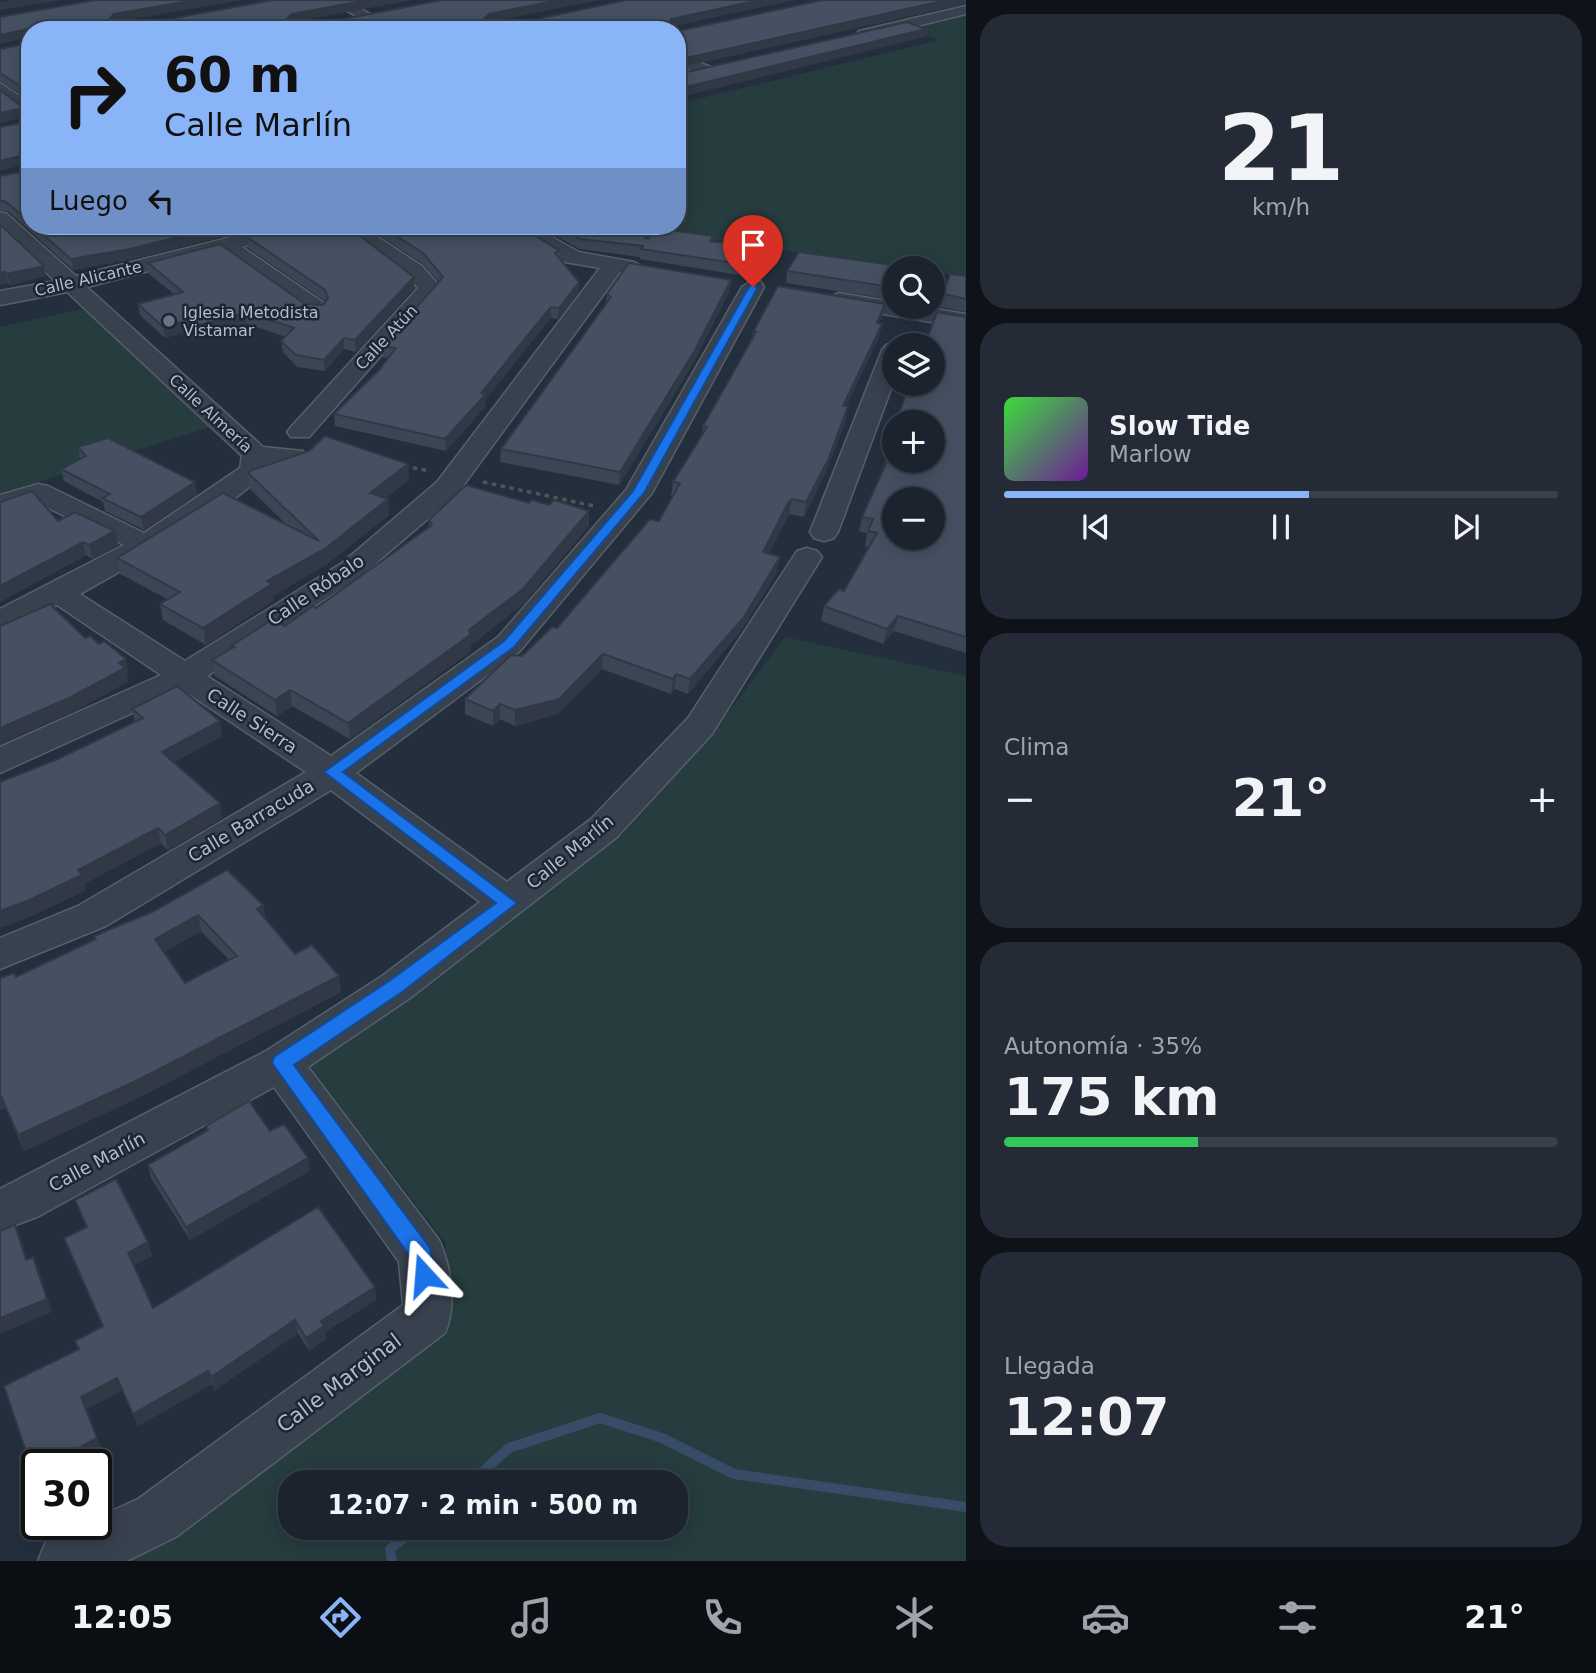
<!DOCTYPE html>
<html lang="es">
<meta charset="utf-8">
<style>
body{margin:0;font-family:"DejaVu Sans",sans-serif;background:#242b36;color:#f1f3f6;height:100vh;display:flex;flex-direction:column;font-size:26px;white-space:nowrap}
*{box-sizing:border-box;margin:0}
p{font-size:23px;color:#a0a4aa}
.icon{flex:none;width:38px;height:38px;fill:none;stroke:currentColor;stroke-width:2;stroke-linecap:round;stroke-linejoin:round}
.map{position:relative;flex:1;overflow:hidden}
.drawer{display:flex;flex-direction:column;gap:14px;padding:14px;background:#0f1319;width:630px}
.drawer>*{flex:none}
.hud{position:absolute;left:21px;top:21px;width:665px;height:214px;border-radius:28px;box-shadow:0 4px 18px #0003,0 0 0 2px #39404a;background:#8ab4f8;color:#111;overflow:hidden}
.controls{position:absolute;left:882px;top:256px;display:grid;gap:14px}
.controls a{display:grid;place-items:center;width:63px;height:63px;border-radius:50%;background:#1b232e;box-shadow:0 4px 18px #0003,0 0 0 2px #39404a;font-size:35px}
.speed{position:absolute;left:21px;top:1449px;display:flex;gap:14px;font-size:35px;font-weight:700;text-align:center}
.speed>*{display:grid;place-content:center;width:91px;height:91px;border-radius:50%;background:#1b232e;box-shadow:0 4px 18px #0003,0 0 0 2px #39404a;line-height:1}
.speed .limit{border:4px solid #111;border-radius:10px;background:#fff;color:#111}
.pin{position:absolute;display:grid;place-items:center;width:60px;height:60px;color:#fff;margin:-72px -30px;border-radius:50% 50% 50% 0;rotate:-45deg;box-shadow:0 0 7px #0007}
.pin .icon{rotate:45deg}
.me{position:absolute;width:77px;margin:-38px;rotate:341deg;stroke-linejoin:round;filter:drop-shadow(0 0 5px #0008)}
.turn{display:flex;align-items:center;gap:24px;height:147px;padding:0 28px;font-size:32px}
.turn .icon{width:91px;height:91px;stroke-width:2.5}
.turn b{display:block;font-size:49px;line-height:60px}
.then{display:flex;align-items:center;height:66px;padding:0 28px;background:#0003;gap:14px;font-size:26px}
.big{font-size:52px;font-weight:600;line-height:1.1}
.drawer .tile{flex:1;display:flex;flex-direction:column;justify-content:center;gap:10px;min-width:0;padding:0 24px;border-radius:28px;background:#242b36}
.drawer .dial{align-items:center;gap:0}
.dial b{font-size:91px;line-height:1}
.song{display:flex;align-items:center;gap:21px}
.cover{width:84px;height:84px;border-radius:10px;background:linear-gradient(135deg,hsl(120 70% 55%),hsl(280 70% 35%))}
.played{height:7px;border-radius:4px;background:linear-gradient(90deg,#8ab4f8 55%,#39404a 55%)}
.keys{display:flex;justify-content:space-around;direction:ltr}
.heat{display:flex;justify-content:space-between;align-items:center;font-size:38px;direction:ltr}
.charge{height:10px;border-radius:5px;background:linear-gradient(90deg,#34c759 35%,#39404a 0)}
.trip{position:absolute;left:278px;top:1470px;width:410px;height:70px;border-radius:28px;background:#1b232e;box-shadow:0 4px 18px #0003,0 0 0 2px #39404a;font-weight:600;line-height:70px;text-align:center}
.tabs{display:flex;height:112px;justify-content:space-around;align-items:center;background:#0b0e12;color:#a0a4aa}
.tabs .icon{width:49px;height:49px}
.tabs .selected{color:#8ab4f8}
.tabs b{font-size:32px;color:#f1f3f6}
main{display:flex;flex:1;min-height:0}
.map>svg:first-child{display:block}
.green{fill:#263c3f;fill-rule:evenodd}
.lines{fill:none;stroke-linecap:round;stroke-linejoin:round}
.stream{stroke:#394c67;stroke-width:10}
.minor-casing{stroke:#565f6c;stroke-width:3}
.path{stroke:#44595c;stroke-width:3.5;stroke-dasharray:4.5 4.5;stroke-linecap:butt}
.minor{fill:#38414e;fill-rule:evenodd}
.wall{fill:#3b4654;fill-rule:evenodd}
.shaded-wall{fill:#303945}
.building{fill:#455162;stroke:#303945;stroke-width:2;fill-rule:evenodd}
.route{fill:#1a73e8;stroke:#114b97;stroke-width:2}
.worship-dot{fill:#6b7280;stroke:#1d2633;stroke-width:2.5}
.labels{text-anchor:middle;stroke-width:5;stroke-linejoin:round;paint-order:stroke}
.far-street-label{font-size:16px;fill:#b4bcc9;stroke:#1d2633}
.far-poi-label{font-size:16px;fill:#b4bcc9;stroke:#1d2633;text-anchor:start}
.street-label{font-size:18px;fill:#b4bcc9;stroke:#1d2633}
.near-street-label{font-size:21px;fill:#b4bcc9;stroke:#1d2633}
</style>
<main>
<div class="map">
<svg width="966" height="1561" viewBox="0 0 966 1561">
<rect width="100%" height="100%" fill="#242f3e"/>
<!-- green -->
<g class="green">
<polygon points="966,15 966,277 933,272 933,268 905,268 620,226 677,226 677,104 939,40 910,29"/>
<polygon points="86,308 216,425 0,494 0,327"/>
<path d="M785 637 966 676V1561H120L444 1324 446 1243 307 1064 623 834 712 734ZM290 1482H676V1528H290Z"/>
</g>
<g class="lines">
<!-- stream -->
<g class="stream">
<polyline points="471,1482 509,1448 600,1418 662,1438 734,1474 966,1507"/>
<polyline points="392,1561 390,1549 416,1528"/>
</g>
<defs>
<g id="minor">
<polygon points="326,0 345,0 374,16 372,19 362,19"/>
<polygon points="966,6 966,14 864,39 856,34 859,31"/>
<polygon points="677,54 711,67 713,70 705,75 677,65"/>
<polygon points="0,83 30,103 30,117 0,96"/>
<path d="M0 212 7 214 76 276 275 226H308L305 230 242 247 324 303 327 308 324 313H308L222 252 87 287 263 447 303 451 307 457 303 463H268C263 493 112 576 80 594L185 661 342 563 437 482 600 268 565 262 507 226H532L579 252 634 262 645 268 634 274 620 272 457 494 362 575 207 676 331 756 498 637 626 490 742 287 753 280 761 282 764 287 652 493 520 651 356 773 507 882 591 819 688 718 797 551 807 548 817 551 822 557 712 734 617 837 410 998 308 1067 439 1240C451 1266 457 1306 445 1333L176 1537 127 1561H38L46 1541 83 1524H96V1518L138 1499 403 1305 399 1262 274 1087 39 1216 0 1231V1189L266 1051 382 976 480 902 331 790 106 926 0 969V938L78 906 306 772 183 690 0 773V747L161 675 57 605 0 629V609L124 545 36 502 0 512V495L38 484 48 486 144 533 240 468 242 456 67 292 0 305V291L55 281 0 229Z"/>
<polygon points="338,226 361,226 422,266 441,288 309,437 291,437 287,432 291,427 418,288 406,276"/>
<polygon points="838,293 894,302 894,306 918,306 966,314 966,328 830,305 827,300"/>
<polygon points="894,343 902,345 894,345 894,381 838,532 834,538 824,541 814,538 810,532 882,350 886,345"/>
</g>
</defs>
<!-- minor casing -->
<use href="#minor" class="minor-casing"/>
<!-- path -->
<g class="path">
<polyline points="404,466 430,471"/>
<polyline points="483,482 594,506"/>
</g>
<!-- minor -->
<use href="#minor" class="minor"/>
</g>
<!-- wall -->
<g class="wall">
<polygon points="30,43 30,100 0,81 0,49"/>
<polygon points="30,170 30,226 265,226 132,259 73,270 9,212 0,210 0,176"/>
<polygon points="0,224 46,276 10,285 8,283 0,285"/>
<polygon points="365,226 519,226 560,251 560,259 579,282 579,293 558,319 551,318 541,330 486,399 486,406 446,451 335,426 334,414 379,370 388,358 383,357 383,346 439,282 423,264"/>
<polygon points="537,226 624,226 648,239 713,236 712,241 751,246 750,257 739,275 640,259 640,257 580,249"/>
<polygon points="247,237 414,277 414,288 356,352 344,349 325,371 297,367 283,352 281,341 286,337 247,324 193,338 186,332 165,338 140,315 138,304 174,294 149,274 148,263 305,304 323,305 325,301 248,248"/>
<polygon points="787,271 894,285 889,299 786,283"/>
<polygon points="966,276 966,312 940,307 943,294"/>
<polygon points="731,280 729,292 694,362 619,485 500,462 501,449 606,304 607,294"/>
<polygon points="885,304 879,324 879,337 846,406 846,420 825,474 804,517 789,514 768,554 777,572 741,631 688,694 675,689 671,694 602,669 558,714 515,726 500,719 493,726 465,714 465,699 522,656 557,628 659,521 673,496 671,496 673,482 702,435 703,426 752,339 753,332"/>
<polygon points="966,317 966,653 894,631 883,644 821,621 824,606 844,591 869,547 865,546 867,533 859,531 862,517 883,470 886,456"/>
<polygon points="78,447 195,482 197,494 144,530 105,511 103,502 64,481 61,469 80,459"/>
<polygon points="248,473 409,480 385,498 388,499 389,515 327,564 273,596 274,600 206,645 163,620 160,604 167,599 120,574 117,558 288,526 250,489"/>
<polygon points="0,502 58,521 115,531 118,545 92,559 86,555 0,602"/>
<polygon points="429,520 589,526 523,604 471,645 471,651 350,739 292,706 277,716 215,676 212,660 232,649 231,646 285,626 316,608 429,527"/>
<polygon points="132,709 220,721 222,736 174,762 222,818 168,850 161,843 84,884 86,890 32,916 58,759 135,722"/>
<path d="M263 905 265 918 295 954 341 992 142 1096 24 1151 5 1108 0 1110 16 977 95 940 94 936 152 912ZM201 931 229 960 185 983 164 952Z"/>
<polygon points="206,1126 270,1131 308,1158 309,1171 190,1240 151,1178 148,1165 207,1131"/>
<polygon points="75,1200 148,1242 152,1256 134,1265 153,1308 375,1287 376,1300 325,1332 326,1339 309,1351 298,1333 215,1390 212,1384 138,1426 122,1390 87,1409 102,1451 76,1465 37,1465 37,1480 33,1472 79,1349 102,1326 64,1238 86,1227"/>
</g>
<!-- shaded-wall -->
<g class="shaded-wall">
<polygon points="11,0 64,0 0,10 0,2"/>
<polygon points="195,0 243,0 116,22 108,30 105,23 114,14"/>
<polygon points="368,0 413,0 293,22 285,30 282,23 292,14"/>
<polygon points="559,0 600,0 489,22 482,30 480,23 489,14"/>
<polygon points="759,0 796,0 670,27 669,30 671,19"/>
<polygon points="947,0 966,0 966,4 677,68 677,60"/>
<polygon points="28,29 30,37 0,44 0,35"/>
<polygon points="926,29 925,37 677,98 677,89"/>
<polygon points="24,108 26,117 0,123 0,113"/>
<polygon points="27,154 29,163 0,171 0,161"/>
<polygon points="222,226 265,226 132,259 73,270 71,259"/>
<polygon points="751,246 750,257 739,275 740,264"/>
<polygon points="44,266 46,276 10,285 7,274"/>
<polygon points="5,272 8,283 0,285 0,273"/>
<polygon points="414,277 414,288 356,352 355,340"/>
<polygon points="894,279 894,285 889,299 891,287"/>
<polygon points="731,280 729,292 694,362 619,485 620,472"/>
<polygon points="579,282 579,293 558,319 559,308"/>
<polygon points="885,304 882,317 874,336 877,323"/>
<polygon points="551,307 551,318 486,399 486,406 446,451 445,439"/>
<polygon points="246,312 247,324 193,338 192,327"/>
<polygon points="185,321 186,332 165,338 163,327"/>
<polygon points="882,324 879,337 840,419 843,406"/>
<polygon points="344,338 344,349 325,371 324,360"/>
<polygon points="848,406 846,420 825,474 804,517 806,502"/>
<polygon points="408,464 409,480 371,509 370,493"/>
<polygon points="195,482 197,494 144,530 141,517"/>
<polygon points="388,499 389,515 327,564 273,596 274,600 206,645 203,628 267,581"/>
<polygon points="792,499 789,514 786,518 761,567 763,552 788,503"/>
<polygon points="589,511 589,526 523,604 471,645 471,651 350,739 348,723 469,630"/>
<polygon points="115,531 118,545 92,559 89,545"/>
<polygon points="83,542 86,555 0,602 0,586"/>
<polygon points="780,557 777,572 741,631 688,694 690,679"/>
<polygon points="898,616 894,631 883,644 887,629"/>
<polygon points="603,654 602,669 558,714 515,726 515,710"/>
<polygon points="126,659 129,673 127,674 128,682 75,711 0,744 0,728"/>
<polygon points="676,674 675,689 671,694 673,679"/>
<polygon points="290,690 292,706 277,716 275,700"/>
<polygon points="500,704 500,719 493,726 493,711"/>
<polygon points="220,721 222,736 166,767 162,752"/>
<polygon points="220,803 222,818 168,850 165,835"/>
<polygon points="158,828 161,843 84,884 86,890 32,916 0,928 0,911"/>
<polygon points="263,905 265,921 257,909"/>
<polygon points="198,915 201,931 159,955 155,939"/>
<polygon points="339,976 341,992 142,1096 24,1151 18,1135"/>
<polygon points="0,1094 5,1108 0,1110"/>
<polygon points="308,1158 309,1171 190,1240 186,1227"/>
<polygon points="15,1225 21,1239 32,1274 26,1260"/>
<polygon points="148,1242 152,1256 132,1266 128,1253"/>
<polygon points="33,1257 39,1270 52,1312 0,1334 0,1318"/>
<polygon points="375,1287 376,1300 325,1332 326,1339 309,1351 306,1338 321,1321"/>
<polygon points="295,1320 298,1333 215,1390 211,1377"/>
<polygon points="208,1371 212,1384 138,1426 133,1414"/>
<polygon points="117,1378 122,1390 87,1409 102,1451 76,1465 47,1465 81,1397"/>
<polygon points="37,1470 37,1480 33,1472"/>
</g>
<!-- building -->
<g class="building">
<polygon points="96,0 195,0 114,14 105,23 142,24 273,0 368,0 292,14 282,23 318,24 442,0 559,0 489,14 480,23 514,24 627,0 759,0 671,19 670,23 675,24 678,31 823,0 947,0 677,60 677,30 30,30 28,29 0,35 0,17"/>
<polygon points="907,22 926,29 677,89 677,74 678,74"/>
<polygon points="30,43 30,102 30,92 0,73 0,49"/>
<polygon points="0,90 24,108 0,113"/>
<polygon points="30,121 30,155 27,154 0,161 0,127"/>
<polygon points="30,170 30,222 6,202 0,200 0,176"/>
<polygon points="0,224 44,266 7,274 5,272 0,273"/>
<polygon points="33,226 222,226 130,249 71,259"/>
<polygon points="291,226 347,226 414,277 355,340 344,338 324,360 296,355 281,341 294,328 246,312 192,327 185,321 163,327 138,304 183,292 148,263 220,244 305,304 323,305 328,298 325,290 247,237"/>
<polygon points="381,226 519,226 560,251 555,253 579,282 559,308 551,307 541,319 481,393 486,394 445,439 334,414 379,370 396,348 383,346 443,277 423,253"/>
<polygon points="556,226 624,226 648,239 656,228 713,236 710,241 751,246 740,264 641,249 643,246 580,239"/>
<polygon points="799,252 899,266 899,268 894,268 894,279 891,287 787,271"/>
<polygon points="629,263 731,280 695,350 620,472 501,449 611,297 607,294"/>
<polygon points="950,274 966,276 966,299 943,294"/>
<polygon points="778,286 885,304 877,323 882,324 843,406 848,406 828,460 806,502 792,499 788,503 763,552 780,557 744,617 690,679 676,674 673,679 603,654 559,699 515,710 500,704 493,711 465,699 511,655 522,656 552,627 557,628 650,519 659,521 680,483 673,482 707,427 703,426 756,332 753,332"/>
<path d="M937 312 966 317V637L898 616 887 629 824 606 839 589 844 591 877 533 868 531 873 519 862 517 889 457 886 456 894 429V460H933V422H896L910 383H933V345H925ZM894 499H933V537H894Z"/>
<polygon points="325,436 408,464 370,493 388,499 326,548 267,581 272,584 203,628 160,604 180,592 117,558 223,493 319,541 248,473 252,470 309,451"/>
<polygon points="108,438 195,482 141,517 102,498 110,494 61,469 86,456 78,447"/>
<polygon points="466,485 529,503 532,500 549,505 554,500 589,511 523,589 469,630 470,635 348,723 290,690 275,700 212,660 234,647 231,646 273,619 285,626 313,606 316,608 432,525 429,520"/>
<polygon points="32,491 58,521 75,512 115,531 89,545 83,542 0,586 0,502"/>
<polygon points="50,604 85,638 90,636 99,644 104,641 126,659 119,663 125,668 71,697 0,728 0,626"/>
<polygon points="177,686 220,721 162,752 220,803 165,835 158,828 78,870 82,875 27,901 0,911 0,782 58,759 143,718 132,709"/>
<path d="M227 870 263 905 257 909 295 954 312 945 339 976 138 1080 18 1135 0 1094V978L14 973 16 977 96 939 94 936 152 912ZM198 915 237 956 185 983 155 939Z"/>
<polygon points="249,1101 270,1131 284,1124 308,1158 186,1227 148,1165 208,1130 206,1126"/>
<polygon points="116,1179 148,1242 128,1253 153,1308 318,1207 375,1287 321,1321 324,1326 306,1338 295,1320 211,1377 208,1371 133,1414 117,1378 81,1397 97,1438 47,1465 37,1465 37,1470 33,1472 4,1386 79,1349 75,1341 103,1326 64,1238 87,1227 75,1200"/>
<polygon points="15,1225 26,1260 33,1257 47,1299 0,1318 0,1231"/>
</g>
<!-- route -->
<polygon class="route" points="750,285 758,287 644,493 514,647 343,772 517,903 402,992 294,1065 430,1248 435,1275 432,1282 424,1285 416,1282 411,1258 272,1063 274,1057 389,981 496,903 324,772 504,641 633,491"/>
<!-- markers -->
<circle class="worship-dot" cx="169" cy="321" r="7"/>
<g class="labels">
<!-- far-street labels -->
<g class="far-street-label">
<text transform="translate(88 278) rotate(-13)" y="6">Calle Alicante</text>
<text transform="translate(386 337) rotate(-47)" y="6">Calle Atún</text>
<text transform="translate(211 413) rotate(43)" y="6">Calle Almería</text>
</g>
<!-- far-poi labels -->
<g class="far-poi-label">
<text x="183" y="318">Iglesia Metodista<tspan x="183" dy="18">Vistamar</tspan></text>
</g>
<!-- street labels -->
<g class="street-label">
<text transform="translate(316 590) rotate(-34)" y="6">Calle Róbalo</text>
<text transform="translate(252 721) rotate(33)" y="6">Calle Sierra</text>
<text transform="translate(251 821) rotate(-31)" y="6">Calle Barracuda</text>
<text transform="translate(570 852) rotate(-39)" y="6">Calle Marlín</text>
<text transform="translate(97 1162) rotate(-28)" y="6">Calle Marlín</text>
</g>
<!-- near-street labels -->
<g class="near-street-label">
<text transform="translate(339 1383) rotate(-37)" y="7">Calle Marginal</text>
</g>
</g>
</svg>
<div class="controls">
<a><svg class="icon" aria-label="search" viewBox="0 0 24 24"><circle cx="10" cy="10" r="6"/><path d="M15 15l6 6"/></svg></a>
<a><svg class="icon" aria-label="layers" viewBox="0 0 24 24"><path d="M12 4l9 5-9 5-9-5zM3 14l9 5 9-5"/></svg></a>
<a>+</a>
<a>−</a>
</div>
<div class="speed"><div class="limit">30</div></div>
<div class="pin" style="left:753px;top:287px;background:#d93025"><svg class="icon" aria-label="arrive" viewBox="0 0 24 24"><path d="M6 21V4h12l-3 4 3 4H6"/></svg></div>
<svg class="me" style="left:424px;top:1275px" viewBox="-20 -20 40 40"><path d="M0-17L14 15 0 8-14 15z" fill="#1a73e8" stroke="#fff" stroke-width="4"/></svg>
<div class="trip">12:07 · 2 min · 500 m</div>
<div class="hud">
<div class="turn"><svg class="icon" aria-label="right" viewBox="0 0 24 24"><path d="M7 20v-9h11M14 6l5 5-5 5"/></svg><div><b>60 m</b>Calle Marlín</div></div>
<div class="then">Luego<svg class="icon" aria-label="left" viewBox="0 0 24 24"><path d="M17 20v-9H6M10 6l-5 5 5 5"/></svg></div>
</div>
</div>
<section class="drawer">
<div class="tile dial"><b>21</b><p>km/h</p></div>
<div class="tile">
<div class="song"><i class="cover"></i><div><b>Slow Tide</b><p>Marlow</p></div></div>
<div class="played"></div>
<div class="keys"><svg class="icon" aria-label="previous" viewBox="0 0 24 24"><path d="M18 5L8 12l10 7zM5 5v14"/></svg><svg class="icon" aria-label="pause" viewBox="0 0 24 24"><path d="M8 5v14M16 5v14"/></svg><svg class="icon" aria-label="next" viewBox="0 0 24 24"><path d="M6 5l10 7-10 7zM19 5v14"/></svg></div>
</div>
<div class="tile"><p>Clima</p>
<div class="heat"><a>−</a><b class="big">21°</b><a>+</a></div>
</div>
<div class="tile"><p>Autonomía · 35%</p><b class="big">175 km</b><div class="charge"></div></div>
<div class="tile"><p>Llegada</p><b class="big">12:07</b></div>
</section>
</main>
<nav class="tabs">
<b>12:05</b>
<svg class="icon selected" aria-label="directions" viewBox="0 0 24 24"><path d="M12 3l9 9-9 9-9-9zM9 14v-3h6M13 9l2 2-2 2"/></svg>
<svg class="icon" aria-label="music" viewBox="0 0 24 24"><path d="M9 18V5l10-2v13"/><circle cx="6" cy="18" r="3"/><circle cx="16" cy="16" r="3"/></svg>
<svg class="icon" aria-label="phone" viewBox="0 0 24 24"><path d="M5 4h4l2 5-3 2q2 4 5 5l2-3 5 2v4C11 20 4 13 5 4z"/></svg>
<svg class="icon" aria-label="climate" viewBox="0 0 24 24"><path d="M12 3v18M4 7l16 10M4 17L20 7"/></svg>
<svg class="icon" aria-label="car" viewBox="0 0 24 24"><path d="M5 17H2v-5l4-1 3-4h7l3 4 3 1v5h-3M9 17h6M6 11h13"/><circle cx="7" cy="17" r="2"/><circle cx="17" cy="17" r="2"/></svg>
<svg class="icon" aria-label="filters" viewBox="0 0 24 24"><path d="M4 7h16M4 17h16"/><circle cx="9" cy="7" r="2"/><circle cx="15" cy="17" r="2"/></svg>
<b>21°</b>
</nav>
